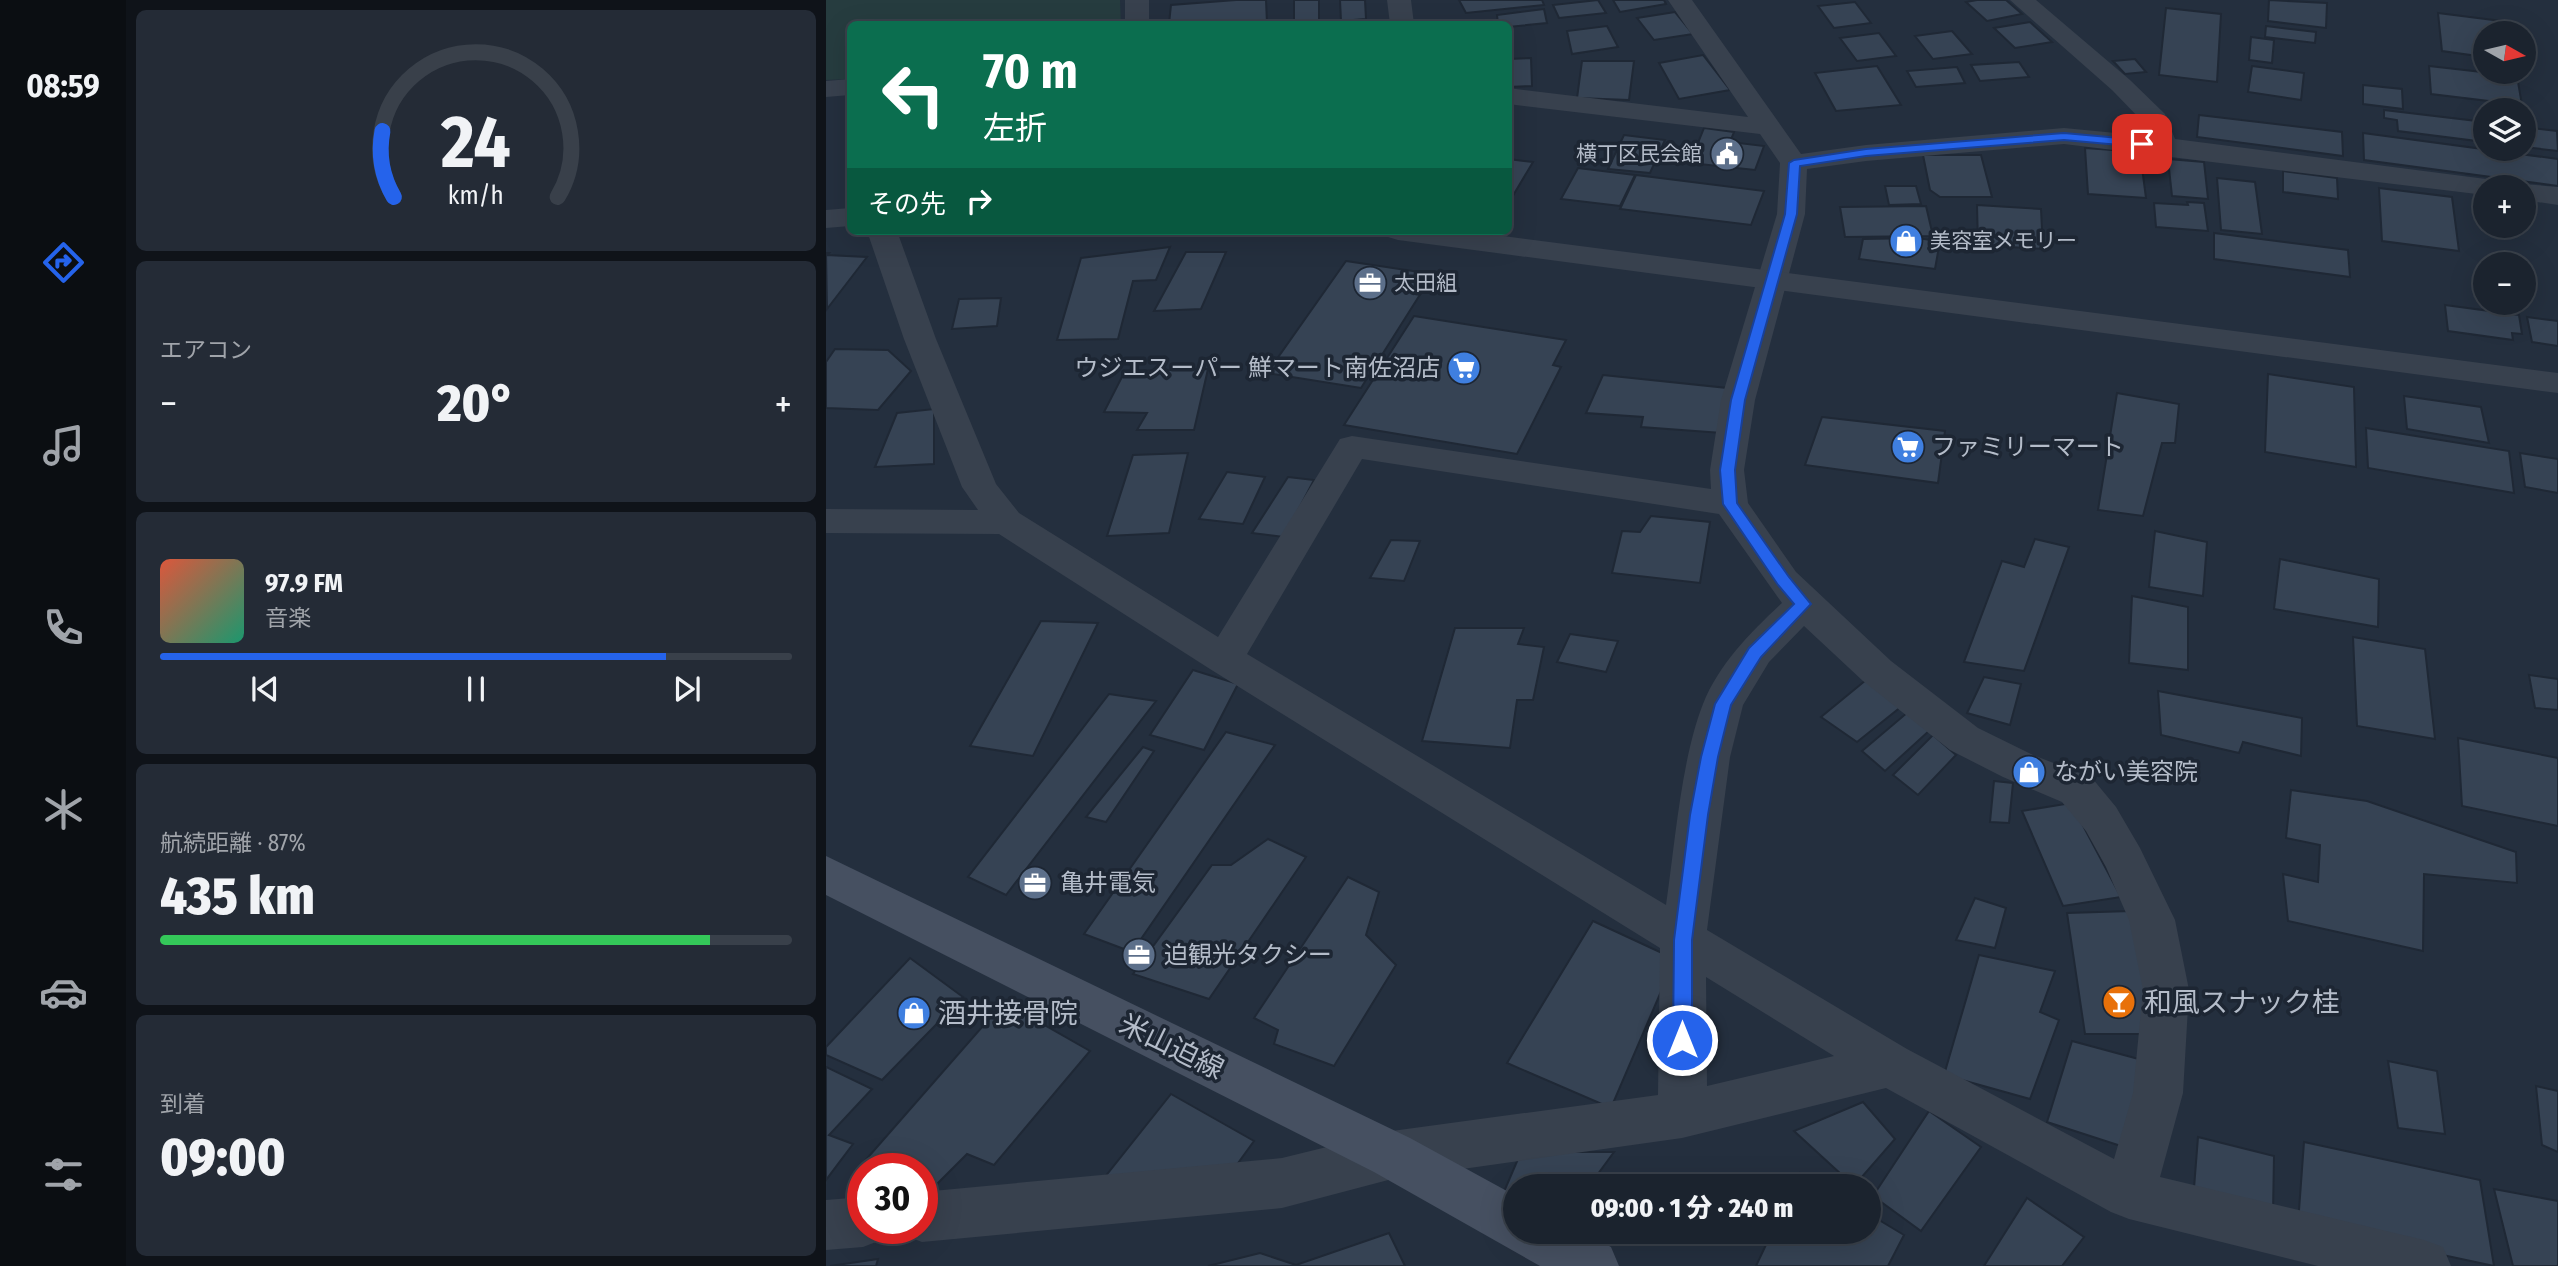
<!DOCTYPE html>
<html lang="ja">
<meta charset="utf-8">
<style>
body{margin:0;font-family:"Fira Sans Condensed","Noto Sans JP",sans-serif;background:#242b36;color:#f1f3f6;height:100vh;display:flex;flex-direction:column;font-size:26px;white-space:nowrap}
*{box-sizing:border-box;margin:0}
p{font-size:23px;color:#a0a4aa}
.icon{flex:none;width:38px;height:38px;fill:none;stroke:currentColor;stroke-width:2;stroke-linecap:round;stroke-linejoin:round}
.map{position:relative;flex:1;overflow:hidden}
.sheet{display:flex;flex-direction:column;gap:10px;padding:10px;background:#0f1319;width:700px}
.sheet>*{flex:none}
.guide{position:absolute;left:21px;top:21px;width:665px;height:214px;border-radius:10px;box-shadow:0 7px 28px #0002,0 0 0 2px #39404a;background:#0b6e4f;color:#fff;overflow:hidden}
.needle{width:46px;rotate:98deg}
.tools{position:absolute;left:1647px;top:21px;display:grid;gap:14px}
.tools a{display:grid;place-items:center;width:63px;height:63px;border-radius:50%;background:#1b232e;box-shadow:0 7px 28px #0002,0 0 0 2px #39404a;font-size:35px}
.speed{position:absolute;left:21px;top:1153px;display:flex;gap:14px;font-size:35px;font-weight:700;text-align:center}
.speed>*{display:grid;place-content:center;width:91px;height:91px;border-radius:50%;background:#1b232e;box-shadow:0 7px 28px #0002,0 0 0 2px #39404a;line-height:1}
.speed .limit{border:10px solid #d22;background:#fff;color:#111}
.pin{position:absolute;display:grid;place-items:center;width:60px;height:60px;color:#fff;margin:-30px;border-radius:14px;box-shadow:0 4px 10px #0006}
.me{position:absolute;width:77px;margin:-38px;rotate:0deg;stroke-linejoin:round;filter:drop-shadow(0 0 5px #0008)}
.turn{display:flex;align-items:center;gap:24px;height:147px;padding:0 21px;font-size:32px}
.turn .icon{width:91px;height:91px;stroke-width:2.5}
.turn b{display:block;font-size:49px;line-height:60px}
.then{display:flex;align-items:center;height:66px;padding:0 21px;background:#0003;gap:14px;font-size:26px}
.big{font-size:52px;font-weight:800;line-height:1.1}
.sheet .card{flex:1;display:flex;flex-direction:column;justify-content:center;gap:10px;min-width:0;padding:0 24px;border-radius:10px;background:#242b36}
.sheet .dial{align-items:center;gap:0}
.dial svg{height:182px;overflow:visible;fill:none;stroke:#39404a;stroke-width:7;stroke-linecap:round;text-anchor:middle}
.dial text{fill:#f1f3f6;stroke:none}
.song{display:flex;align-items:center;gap:21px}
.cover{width:84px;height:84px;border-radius:10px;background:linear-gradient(135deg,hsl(10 70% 55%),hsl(160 70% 35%))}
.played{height:7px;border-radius:4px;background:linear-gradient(90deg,#2563eb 80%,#39404a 80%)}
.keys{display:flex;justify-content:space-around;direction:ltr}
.heat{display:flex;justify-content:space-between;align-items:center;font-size:38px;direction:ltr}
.charge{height:10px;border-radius:5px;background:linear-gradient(90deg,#34c759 87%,#39404a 0)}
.trip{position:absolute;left:677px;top:1174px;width:378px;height:70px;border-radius:35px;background:#1b232e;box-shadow:0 7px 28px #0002,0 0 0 2px #39404a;font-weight:800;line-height:70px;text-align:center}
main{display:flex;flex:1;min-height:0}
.tab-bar{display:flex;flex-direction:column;width:126px;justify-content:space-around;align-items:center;background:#0b0e12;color:#a0a4aa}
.tab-bar .icon{width:49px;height:49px}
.tab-bar .selected{color:#2563eb}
.tab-bar b{font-size:32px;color:#f1f3f6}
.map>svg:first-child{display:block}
.green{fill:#263c3f}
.building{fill:#364354;stroke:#1f2835;stroke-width:2}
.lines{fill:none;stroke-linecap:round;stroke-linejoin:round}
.minor{fill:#38414e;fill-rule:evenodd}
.tertiary{fill:#38414e;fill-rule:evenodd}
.secondary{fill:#465061;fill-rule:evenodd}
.route{fill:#2563eb;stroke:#184099;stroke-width:2}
.labels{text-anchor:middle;stroke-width:7;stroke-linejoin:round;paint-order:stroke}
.far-poi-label{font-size:21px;fill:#b4bcc9;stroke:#1d2633;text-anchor:start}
.poi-label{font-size:24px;fill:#b4bcc9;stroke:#1d2633;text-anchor:start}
.near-poi-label{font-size:28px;fill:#b4bcc9;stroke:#1d2633;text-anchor:start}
.near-street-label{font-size:28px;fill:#b4bcc9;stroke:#1d2633}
</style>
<main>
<nav class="tab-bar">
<b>08:59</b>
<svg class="icon selected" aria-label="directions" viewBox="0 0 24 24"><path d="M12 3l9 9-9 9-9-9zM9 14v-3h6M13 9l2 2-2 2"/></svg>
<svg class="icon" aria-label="music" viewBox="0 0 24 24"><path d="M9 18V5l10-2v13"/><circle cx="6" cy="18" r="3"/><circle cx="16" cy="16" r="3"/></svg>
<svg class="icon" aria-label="phone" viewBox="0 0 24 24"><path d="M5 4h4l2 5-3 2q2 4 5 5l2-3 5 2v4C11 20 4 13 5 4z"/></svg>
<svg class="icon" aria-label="climate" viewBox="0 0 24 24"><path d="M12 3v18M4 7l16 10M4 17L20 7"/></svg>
<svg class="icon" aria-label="car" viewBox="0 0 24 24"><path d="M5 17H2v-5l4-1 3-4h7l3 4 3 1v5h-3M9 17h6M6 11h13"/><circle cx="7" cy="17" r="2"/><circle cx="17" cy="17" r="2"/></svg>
<svg class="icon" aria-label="filters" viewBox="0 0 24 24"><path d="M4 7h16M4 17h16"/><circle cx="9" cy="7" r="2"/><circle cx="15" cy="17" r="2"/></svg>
</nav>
<section class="sheet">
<div class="card dial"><svg viewBox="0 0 100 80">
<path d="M14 69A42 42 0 1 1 86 69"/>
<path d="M14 69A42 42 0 0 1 9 40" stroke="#2563eb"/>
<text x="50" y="56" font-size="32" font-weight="700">24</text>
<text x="50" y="72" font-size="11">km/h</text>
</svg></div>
<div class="card"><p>エアコン</p>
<div class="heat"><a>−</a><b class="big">20°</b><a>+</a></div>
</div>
<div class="card">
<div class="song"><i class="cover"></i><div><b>97.9 FM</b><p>音楽</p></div></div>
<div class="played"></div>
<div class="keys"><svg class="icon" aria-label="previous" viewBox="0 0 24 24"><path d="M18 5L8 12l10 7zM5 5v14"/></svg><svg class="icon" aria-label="pause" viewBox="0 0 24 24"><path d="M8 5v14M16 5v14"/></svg><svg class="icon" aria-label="next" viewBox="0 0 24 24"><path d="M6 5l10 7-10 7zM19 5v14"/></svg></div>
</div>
<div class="card"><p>航続距離 · 87%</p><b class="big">435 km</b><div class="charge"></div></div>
<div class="card"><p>到着</p><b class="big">09:00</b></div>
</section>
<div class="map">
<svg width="1732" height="1266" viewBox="0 0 1732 1266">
<rect width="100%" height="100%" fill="#242f3e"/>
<!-- green -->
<polygon class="green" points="0,0 294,0 295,24 24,24 24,79 0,80"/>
<!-- building -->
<g class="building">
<polygon points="410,0 440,0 441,23 343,24 345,5"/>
<polygon points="468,0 493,0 493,22 468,24"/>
<polygon points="514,0 539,0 540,19 515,21"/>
<polygon points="633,0 716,0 718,5 640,13"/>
<polygon points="772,0 780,13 733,18 727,5"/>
<polygon points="787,0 838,0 840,4 794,12"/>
<polygon points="1151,0 1180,0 1196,14 1161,21 1140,2"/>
<polygon points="1443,0 1501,3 1500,28 1442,21"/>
<polygon points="1029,2 1045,23 1008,28 992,6"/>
<polygon points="1340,8 1395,14 1391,82 1333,75"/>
<polygon points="718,9 721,23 682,27 682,24 672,24 671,15"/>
<polygon points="849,12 867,34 828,40 811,18"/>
<polygon points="1612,13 1691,23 1693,33 1659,33 1659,57 1616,51"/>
<polygon points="1204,22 1226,42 1189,48 1168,28"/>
<polygon points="781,26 792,47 746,54 741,31"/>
<polygon points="1440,26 1490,32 1489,43 1439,37"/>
<polygon points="1126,31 1146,54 1107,59 1089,36"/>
<polygon points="1053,33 1070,56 1031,61 1014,38"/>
<polygon points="1425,37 1448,40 1446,63 1423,60"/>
<polygon points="877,55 904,90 853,99 833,63"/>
<polygon points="705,58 706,86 682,87 682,59"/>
<polygon points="1309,59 1320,72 1299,74 1287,61"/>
<polygon points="756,61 808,61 803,100 751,98"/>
<polygon points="1193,62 1203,77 1154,81 1145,65"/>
<polygon points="1051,66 1075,105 1010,111 989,73"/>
<polygon points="1426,66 1478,73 1475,100 1422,92"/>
<polygon points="1603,66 1691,76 1696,105 1605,94"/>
<polygon points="1131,67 1139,83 1090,87 1081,71"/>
<polygon points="1537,85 1576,89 1577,109 1537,104"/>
<polygon points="1558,110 1659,122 1659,142 1572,131 1571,120 1558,118"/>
<polygon points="1373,115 1516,132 1517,156 1371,137"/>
<polygon points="1698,127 1731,131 1732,151 1698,147"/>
<polygon points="878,128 908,132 904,142 938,146 929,170 864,163"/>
<polygon points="1537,133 1732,159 1732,186 1538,160"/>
<polygon points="798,135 839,140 824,173 782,169"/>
<polygon points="1259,148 1314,152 1320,198 1262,194"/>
<polygon points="1097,155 1155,155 1166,197 1114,197 1104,190"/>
<polygon points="682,159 707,162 682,204"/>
<polygon points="1342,159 1378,162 1382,199 1346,196"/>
<polygon points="752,168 809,175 794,206 735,199"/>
<polygon points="1457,171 1511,178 1512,199 1457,192"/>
<polygon points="810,175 938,191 925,225 794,209"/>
<polygon points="1391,178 1429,182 1436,234 1395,230"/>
<polygon points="1059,186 1090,186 1095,204 1063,205"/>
<polygon points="1553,188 1626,197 1633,251 1556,241"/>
<polygon points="1361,202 1378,203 1382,231 1330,227 1328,203 1362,205"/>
<polygon points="1151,205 1215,209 1217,249 1152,245"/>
<polygon points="1100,206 1107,236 1019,237 1014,207"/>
<polygon points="1388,233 1522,250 1524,277 1388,259"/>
<polygon points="1090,238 1114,241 1109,269 1033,259 1037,239"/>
<polygon points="344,247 330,280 307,281 292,339 231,340 255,258"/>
<polygon points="360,252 400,252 375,309 328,311"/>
<polygon points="0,253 3,253 1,255 41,257 1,309"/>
<polygon points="520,261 607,274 535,388 441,373"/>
<polygon points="175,298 171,326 126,329 133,299"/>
<polygon points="1619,305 1693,315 1696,334 1686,333 1687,340 1622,331"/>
<polygon points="588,316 740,340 727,365 735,367 691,454 518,425"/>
<polygon points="1701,317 1732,321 1732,346 1706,342"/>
<polygon points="9,349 62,350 85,371 52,410 0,408 0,362"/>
<polygon points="382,369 368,430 311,430 321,413 278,412 299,371"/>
<polygon points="1442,374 1528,387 1530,467 1439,452"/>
<polygon points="777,375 901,388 896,433 815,427 817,417 760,413"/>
<polygon points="1291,393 1353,404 1349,443 1336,443 1317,516 1272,510"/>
<polygon points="1578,396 1655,407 1663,443 1581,429"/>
<polygon points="108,409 108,464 49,467 71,413"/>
<polygon points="996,417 1119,431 1112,483 979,465"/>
<polygon points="1540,428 1683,451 1688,493 1542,468"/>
<polygon points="362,453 343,533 281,536 307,455"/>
<polygon points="1694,453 1732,459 1732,493 1699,487"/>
<polygon points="401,472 439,477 417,524 373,519"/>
<polygon points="462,477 488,480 458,537 426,533"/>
<polygon points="825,516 884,522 874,583 786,573 796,531 814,532"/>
<polygon points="1329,531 1381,542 1377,596 1323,587"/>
<polygon points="1209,539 1243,547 1198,671 1138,662 1176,561 1198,567"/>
<polygon points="565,540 594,541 578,581 544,578"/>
<polygon points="1454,559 1553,579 1552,627 1448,609"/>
<polygon points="1306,596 1362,607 1362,670 1303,663"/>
<polygon points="215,621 272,623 207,756 144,746"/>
<polygon points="629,628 698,628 692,644 718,647 707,700 691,700 684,748 596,741"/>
<polygon points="744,634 792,641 780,672 731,662"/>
<polygon points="1527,637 1599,649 1609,739 1531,726"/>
<polygon points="367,670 412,684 378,750 324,735"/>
<polygon points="1703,675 1732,679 1732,710 1709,708"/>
<polygon points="1158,677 1195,684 1184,725 1141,713"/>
<polygon points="1040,680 1076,706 1031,742 995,717"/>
<polygon points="1332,691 1476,718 1475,756 1417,742 1413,753 1335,735"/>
<polygon points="283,694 330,701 180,895 142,877"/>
<polygon points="1082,712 1104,730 1059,771 1036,751"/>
<polygon points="400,732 449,745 306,952 258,934"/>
<polygon points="1107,735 1130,755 1092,795 1067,775"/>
<polygon points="1632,738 1732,758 1732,826 1636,806"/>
<polygon points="317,747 328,751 280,822 260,817"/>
<polygon points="1168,781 1187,783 1183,823 1164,822"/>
<polygon points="1465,790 1541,801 1690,852 1691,883 1598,874 1597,951 1462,921 1457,874 1492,882 1494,845 1460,838"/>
<polygon points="1245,803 1295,897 1237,906 1196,811"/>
<polygon points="442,839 480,857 383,999 307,974 386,865 405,865"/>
<polygon points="522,877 553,892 540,935 570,965 508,1066 448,1044 452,1030 428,1018"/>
<polygon points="1149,898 1180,908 1169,948 1130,940"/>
<polygon points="1305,911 1327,1034 1259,1034 1241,913"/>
<polygon points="767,921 849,959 785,1108 681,1063"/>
<polygon points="1153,955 1229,971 1214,1012 1233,1020 1204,1099 1118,1075"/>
<polygon points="84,958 137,997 56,1080 0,1055 0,1047"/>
<polygon points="178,1002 264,1051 168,1165 141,1154 96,1199 96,1169 37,1169 37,1175 30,1171"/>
<polygon points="1246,1041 1320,1061 1301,1148 1221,1122"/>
<polygon points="1562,1061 1611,1071 1619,1134 1572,1128"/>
<polygon points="0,1067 46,1089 3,1135 27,1144 0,1180"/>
<polygon points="1710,1086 1732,1091 1732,1152 1716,1145"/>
<polygon points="345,1094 428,1141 399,1181 271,1187"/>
<polygon points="1037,1102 1069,1139 1028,1186 968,1131"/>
<polygon points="1103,1111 1155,1147 1095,1231 1047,1196"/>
<polygon points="1372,1137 1448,1156 1447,1213 1367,1201"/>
<polygon points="1478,1142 1654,1180 1668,1266 1472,1224"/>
<polygon points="695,1152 788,1152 763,1186 690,1186 690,1198 677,1194"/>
<polygon points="974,1173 996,1186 968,1186"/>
<polygon points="1668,1189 1732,1201 1732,1266 1687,1266"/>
<polygon points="1201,1198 1258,1237 1236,1266 1158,1266"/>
<polygon points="1043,1214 1078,1235 1062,1266 930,1266 946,1232 1043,1232"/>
<polygon points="563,1233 579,1266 382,1266 434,1253 470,1265"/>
<polygon points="52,1259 50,1266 4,1266"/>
</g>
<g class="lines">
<!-- minor -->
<g class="minor">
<rect x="299" y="0" width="24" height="24"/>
<polygon points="561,0 585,0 588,24 564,24"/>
<path d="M842 0H866L975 154 1040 145 1238 128 1321 136 1317 122 1286 90 1184 0H1210L1304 80 1339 114 1349 139 1660 179 1670 181 1674 187H1659V195L1238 144 1040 161 981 169 979 214 929 400 918 470 922 503 970 572 1065 661 1152 728 1207 755 1266 778 1290 807 1314 848 1349 920 1363 990 1357 1093 1334 1177 1598 1240 1617 1247 1625 1266H1492L1303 1219 1285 1212 1060 1088 856 1138 566 1179 456 1208 96 1242 78 1235 75 1228H96V1192L456 1158 566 1131 832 1095 834 948 384 669 173 534 0 533V509L152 510 136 487 78 339 41 231H71L110 339 170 484 193 513 392 637 514 439 526 436 885 489 884 470 895 400 951 214 954 163 934 134 682 104V88L922 117ZM536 459 893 514 956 603C925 632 893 664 877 704 855 760 849 844 840 905L421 654ZM978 626 1037 681 1124 750 1177 777 1236 802 1260 831 1280 867 1303 920 1317 990 1307 1093 1288 1159 1081 1049 881 930 904 757 917 705 943 662ZM880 977 1008 1056 881 1086Z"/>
<polygon points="24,79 24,95 0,97 0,81"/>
<polygon points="1698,184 1732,187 1732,205 1698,200 1698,187 1687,187"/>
<polygon points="37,1197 37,1228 60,1228 55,1240 37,1247 0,1250 0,1200"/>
</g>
<!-- tertiary -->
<g class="tertiary">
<polygon points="24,208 24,226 0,228 0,210"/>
<polygon points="557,231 639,231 1732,373 1732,393 572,240 562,237"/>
</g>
<!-- secondary -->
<polygon class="secondary" points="0,856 584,1138 690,1196 690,1232 756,1232 785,1247 793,1266 714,1266 548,1172 0,895"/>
</g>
<!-- route -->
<polygon class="route" points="1238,133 1316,140 1322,144 1316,147 1238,140 1040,156 974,166 971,214 919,400 909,470 911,503 963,577 985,604 935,657 905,705 892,757 882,815 866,940 866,1040 863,1046 856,1049 849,1046 847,1040 848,940 864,815 875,757 889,704 923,648 968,604 952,585 897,504 894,470 905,400 959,214 963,163 968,160 1040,149"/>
<!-- icons -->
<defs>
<symbol id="civic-disc" viewBox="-11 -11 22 22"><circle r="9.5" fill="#5c6f8a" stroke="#1d2633"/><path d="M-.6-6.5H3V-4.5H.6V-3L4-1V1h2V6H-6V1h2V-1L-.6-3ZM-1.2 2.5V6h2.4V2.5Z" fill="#fff"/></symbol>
<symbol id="shop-disc" viewBox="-11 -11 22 22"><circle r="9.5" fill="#3f7fe0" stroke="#1d2633"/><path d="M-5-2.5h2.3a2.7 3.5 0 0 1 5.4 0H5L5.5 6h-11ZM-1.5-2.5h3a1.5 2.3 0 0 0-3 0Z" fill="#fff"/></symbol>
<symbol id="office-disc" viewBox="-11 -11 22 22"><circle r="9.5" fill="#5c6f8a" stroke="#1d2633"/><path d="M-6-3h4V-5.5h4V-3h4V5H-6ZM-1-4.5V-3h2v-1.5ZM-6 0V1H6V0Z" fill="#fff"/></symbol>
<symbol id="supermarket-disc" viewBox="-11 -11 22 22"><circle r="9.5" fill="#3f7fe0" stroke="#1d2633"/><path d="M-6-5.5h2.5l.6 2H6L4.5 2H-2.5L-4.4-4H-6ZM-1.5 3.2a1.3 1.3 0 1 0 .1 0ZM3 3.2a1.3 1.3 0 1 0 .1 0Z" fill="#fff"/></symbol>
<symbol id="bar-disc" viewBox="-11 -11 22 22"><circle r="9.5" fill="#e8710a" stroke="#1d2633"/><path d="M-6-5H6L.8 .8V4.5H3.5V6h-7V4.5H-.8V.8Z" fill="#fff"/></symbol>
</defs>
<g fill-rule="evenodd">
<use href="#civic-disc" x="882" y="135" width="38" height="38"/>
<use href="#shop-disc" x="1061" y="222" width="38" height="38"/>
<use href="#office-disc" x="525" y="264" width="38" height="38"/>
<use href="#supermarket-disc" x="619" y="349" width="38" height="38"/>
<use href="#supermarket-disc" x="1063" y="428" width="38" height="38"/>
<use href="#shop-disc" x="1184" y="753" width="38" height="38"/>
<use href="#office-disc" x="190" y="864" width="38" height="38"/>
<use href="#office-disc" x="294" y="936" width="38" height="38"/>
<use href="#bar-disc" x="1274" y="983" width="38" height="38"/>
<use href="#shop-disc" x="69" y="994" width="38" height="38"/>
</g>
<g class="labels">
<!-- far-poi labels -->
<g class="far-poi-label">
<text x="876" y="161" text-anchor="end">横丁区民会館</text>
<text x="1104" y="248">美容室メモリー</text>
<text x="568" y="290">太田組</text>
</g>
<!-- poi labels -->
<g class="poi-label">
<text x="614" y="376" text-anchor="end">ウジエスーパー 鮮マート南佐沼店</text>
<text x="1106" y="455">ファミリーマート</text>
<text x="1228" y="780">ながい美容院</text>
<text x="234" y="891">亀井電気</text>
<text x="338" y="963">迫観光タクシー</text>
</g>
<!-- near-poi labels -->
<g class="near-poi-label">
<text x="1318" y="1012">和風スナック桂</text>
<text x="112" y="1023">酒井接骨院</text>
</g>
<!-- near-street labels -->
<g class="near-street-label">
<text transform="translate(346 1046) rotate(26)" y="10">米山迫線</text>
</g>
</g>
</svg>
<div class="tools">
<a><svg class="needle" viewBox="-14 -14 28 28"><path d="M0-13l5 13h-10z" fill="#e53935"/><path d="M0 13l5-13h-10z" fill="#a0a4aa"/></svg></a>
<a><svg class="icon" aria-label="layers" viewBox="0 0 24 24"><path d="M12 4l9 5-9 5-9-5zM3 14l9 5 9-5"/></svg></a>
<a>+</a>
<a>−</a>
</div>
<div class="speed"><div class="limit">30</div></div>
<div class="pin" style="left:1316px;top:144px;background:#d93025"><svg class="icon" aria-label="arrive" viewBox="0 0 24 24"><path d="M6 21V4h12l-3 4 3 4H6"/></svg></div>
<svg class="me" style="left:856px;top:1040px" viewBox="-20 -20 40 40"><circle r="17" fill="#2563eb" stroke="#fff" stroke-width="3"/><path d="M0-11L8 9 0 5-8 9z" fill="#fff"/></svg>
<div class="trip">09:00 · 1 分 · 240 m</div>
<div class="guide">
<div class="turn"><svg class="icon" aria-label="left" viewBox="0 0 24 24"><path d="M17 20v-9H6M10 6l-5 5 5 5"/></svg><div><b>70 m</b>左折</div></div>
<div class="then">その先<svg class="icon" aria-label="right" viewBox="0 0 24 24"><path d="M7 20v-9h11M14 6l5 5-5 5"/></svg></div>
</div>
</div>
</main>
